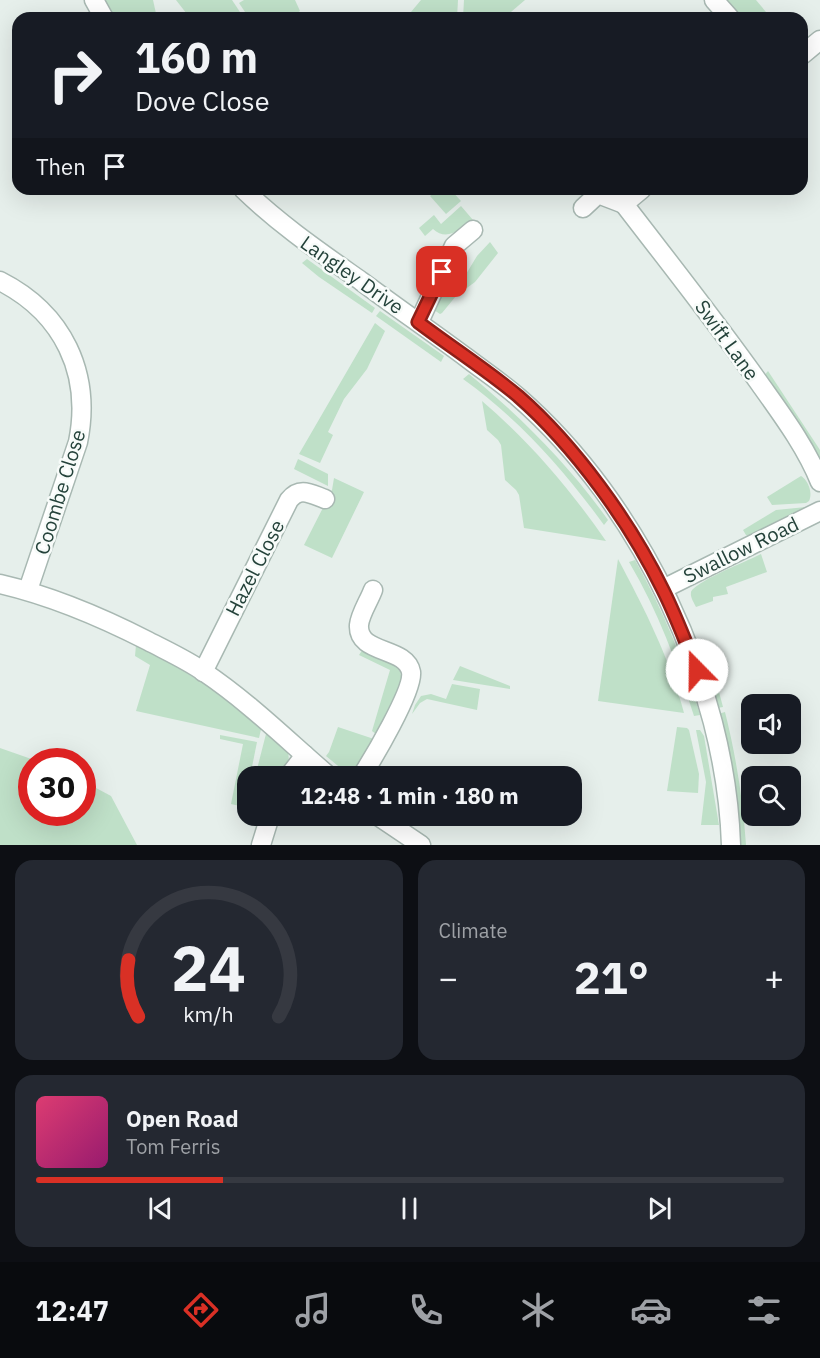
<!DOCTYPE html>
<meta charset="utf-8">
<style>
body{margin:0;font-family:"IBM Plex Sans",sans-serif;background:#242831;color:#f1f3f6;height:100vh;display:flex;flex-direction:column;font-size:22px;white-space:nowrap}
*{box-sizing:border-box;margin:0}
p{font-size:20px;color:#9ea1a6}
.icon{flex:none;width:33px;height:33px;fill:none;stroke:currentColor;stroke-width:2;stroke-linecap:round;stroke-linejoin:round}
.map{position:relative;height:845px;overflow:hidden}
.side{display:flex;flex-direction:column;gap:15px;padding:15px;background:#0d0f14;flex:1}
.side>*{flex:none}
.top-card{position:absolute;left:12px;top:12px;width:796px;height:183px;border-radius:18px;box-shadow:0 6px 24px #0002;background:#171b24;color:#f1f3f6;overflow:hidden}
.buttons{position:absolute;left:741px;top:694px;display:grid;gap:12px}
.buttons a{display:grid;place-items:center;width:60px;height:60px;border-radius:12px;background:#171b24;box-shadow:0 6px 24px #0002;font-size:30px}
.speed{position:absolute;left:18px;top:748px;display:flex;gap:12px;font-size:30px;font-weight:700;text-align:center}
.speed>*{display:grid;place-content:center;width:78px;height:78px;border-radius:50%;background:#171b24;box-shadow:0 6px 24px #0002;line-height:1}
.speed .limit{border:9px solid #d22;background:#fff;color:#111}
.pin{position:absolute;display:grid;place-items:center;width:51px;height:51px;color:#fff;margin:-26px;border-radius:12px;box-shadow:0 3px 9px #0006}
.me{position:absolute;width:66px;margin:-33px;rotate:338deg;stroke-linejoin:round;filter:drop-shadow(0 0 4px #0008)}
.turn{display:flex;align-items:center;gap:21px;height:126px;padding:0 24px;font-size:27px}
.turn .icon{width:78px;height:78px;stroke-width:2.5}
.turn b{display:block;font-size:42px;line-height:51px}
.then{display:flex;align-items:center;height:57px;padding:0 24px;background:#0003;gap:12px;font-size:22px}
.big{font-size:45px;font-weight:700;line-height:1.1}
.side .card{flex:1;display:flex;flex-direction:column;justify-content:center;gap:9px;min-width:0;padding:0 21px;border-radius:18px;background:#242831}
.side .dial{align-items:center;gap:0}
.dial svg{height:156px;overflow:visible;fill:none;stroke:#363941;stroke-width:7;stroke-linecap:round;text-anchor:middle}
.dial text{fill:#f1f3f6;stroke:none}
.song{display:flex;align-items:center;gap:18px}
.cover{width:72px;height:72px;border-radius:9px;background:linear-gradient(135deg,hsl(340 70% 55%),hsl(320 70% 35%))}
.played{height:6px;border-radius:3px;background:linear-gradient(90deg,#d93025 25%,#363941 25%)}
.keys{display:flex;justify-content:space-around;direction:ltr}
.heat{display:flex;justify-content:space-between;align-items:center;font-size:33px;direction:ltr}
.side .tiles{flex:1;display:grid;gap:15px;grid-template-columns:1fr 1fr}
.card:last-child{grid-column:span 2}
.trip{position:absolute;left:237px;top:766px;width:345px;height:60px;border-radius:18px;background:#171b24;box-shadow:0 6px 24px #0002;font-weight:700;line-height:60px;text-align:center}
.menu{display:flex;height:96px;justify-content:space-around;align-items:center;background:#090b0e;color:#9ea1a6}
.menu .icon{width:42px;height:42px}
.menu .active{color:#d93025}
.menu b{font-size:27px;color:#f1f3f6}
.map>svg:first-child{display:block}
.green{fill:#bfe0c8}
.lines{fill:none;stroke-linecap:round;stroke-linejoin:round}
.street-casing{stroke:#a8b8b2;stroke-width:21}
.street{stroke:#fff;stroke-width:18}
.route-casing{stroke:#8d1f18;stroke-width:15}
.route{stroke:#d93025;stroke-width:10}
.labels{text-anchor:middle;stroke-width:5;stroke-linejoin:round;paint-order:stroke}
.street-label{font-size:20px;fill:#24423a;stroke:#f7fbf9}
</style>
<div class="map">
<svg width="820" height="845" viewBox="0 0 820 845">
<rect width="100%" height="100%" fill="#e6efeb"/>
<!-- green -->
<g class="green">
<polygon points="103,0 153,0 157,18 115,18"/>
<polygon points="176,0 232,0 244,18 190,18"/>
<polygon points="244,0 295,0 300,11 291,18 249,18 239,3"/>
<polygon points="421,0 458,0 457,18 406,18"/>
<polygon points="464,0 525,0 504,18 463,18"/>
<polygon points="724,0 756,0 771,18 741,18"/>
<polygon points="438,189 450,189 461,201 446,214 430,196"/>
<path d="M461 206 473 220C461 229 447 242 433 229L425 236 419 228 434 215 441 224Z"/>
<polygon points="490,242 498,253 475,282 456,296 442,313 440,314 434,310 446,282 451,279 460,284 477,256"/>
<polygon points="307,259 375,308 372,313 319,277 302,263"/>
<polygon points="380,311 444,356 441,362 376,316"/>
<polygon points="375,323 385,331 367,369 344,399 328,432 333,435 320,463 299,454"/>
<polygon points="768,371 820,450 820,469 763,377"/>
<path d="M469 374C521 417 569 465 608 520L604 525C564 470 519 419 463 379Z"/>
<path d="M482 401C530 442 570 489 606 541L524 528 519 495 516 490 505 480 501 445 498 440 487 430Z"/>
<polygon points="298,459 328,474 328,486 294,469"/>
<path d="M801 476C808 480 813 493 809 501L806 503 772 505 767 497Z"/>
<polygon points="334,478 364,492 332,558 304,545 332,490"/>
<polygon points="806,507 807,511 751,537 746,535 743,530 776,510"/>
<path d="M761 554 767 572 726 587 728 594 713 597V601L696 607C694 603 690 597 691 593 691 583 750 560 761 554Z"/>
<path d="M618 559C645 610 669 657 684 713L598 701Z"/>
<path d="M635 560C663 610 684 661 700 715L694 716C677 663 658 611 629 562Z"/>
<polygon points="700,639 712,666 723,707 717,708 705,665 695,643"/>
<path d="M136 645C182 668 222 694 262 725L259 738 136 711 150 665 135 656Z"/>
<polygon points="366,648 399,668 402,679 383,730 376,734 372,731 390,670 359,655 363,649"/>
<polygon points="460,666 510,686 510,689 453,680"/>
<polygon points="452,684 480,689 477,710 427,699 420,703 412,714 415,705 421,696 431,694 446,699"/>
<path d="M725 712C736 756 743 800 746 845H740L734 788 718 714Z"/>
<polygon points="338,727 377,740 355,771 353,767 343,770 326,756 329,752"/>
<polygon points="677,727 687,728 689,730 699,774 698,793 667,791"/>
<path d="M267 730C286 748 297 751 281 777H255Z"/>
<polygon points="696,730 700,730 704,736 719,825 701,825 706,782"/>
<polygon points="220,735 257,742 250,777 248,777 244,807 231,804 243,744 220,739"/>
<polygon points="0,748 40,762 32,762 32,813 82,813 83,781 111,796 137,845 0,845"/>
</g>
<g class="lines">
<defs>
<g id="street">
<polyline points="94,0 104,18"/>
<polyline points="714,0 730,18"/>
<polyline points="802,55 820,40"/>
<path d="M243 189C279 224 320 252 361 281 396 307 432 332 467 358 484 371 502 383 518 397 640 503 726 684 731 845"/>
<path d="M642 189 624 204C670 264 717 323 760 384 782 415 806 447 820 482"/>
<polyline points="583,208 598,194 624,204"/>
<path d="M0 281C63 313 92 373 78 442L28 590"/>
<polyline points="419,322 454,246 473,230"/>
<path d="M0 584C52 596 101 617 148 641 167 651 187 660 204 672 250 703 289 742 330 777"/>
<polyline points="663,589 820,511"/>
<path d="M203 672 289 500C300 486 311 494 325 499"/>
<polyline points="288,777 305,755"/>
<path d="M361 777C372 760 414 690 411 672 406 646 357 655 359 625 360 614 369 601 373 590"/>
<polyline points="378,816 421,845"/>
<polyline points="261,845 270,816"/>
</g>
</defs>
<!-- street casing -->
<use href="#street" class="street-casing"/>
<!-- street -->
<use href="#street" class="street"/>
</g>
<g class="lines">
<defs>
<path id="route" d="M442 272 418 322C451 347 487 370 518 396 575 446 630 522 663 590 676 616 686 643 697 670"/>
</defs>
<!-- route casing -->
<use href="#route" class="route-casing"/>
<!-- route -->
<use href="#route" class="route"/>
</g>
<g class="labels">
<!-- street labels -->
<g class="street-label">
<text transform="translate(352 275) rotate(35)" y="7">Langley Drive</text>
<text transform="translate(727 340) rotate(54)" y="7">Swift Lane</text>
<text transform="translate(60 492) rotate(-73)" y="7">Coombe Close</text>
<text transform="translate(741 550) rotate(-26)" y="7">Swallow Road</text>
<text transform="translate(255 568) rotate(-63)" y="7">Hazel Close</text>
</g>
</g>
</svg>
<div class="buttons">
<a><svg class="icon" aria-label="sound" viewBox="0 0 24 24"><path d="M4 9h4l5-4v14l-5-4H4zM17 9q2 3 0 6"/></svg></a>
<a><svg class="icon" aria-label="search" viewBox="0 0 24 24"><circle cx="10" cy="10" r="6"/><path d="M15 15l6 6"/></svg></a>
</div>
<div class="speed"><div class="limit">30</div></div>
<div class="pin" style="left:442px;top:272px;background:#d93025"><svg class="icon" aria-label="arrive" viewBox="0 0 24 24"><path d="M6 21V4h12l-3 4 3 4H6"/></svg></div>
<svg class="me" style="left:697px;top:670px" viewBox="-20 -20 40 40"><circle r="19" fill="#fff"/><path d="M0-13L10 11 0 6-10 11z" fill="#d93025"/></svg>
<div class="trip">12:48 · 1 min · 180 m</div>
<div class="top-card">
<div class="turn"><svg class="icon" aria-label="right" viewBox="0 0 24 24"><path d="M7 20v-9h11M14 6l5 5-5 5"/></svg><div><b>160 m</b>Dove Close</div></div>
<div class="then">Then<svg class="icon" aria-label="arrive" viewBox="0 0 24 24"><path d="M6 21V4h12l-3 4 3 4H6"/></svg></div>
</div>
</div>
<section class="side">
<div class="tiles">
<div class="card dial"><svg viewBox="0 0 100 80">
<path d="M14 69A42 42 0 1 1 86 69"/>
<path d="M14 69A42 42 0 0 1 9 40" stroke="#d93025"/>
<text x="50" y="56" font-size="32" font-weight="700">24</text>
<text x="50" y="72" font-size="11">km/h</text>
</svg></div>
<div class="card"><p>Climate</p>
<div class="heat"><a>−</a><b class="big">21°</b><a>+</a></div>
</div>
<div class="card">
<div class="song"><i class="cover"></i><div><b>Open Road</b><p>Tom Ferris</p></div></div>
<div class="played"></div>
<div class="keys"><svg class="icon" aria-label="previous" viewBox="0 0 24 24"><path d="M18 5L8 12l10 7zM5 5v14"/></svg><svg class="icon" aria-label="pause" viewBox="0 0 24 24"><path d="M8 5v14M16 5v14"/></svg><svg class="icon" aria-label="next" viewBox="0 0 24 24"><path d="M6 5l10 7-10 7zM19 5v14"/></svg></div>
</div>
</div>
</section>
<nav class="menu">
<b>12:47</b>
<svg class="icon active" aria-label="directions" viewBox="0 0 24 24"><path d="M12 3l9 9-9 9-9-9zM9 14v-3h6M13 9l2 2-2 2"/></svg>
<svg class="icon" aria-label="music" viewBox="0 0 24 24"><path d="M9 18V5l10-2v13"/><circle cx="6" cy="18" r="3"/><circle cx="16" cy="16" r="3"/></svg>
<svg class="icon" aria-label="phone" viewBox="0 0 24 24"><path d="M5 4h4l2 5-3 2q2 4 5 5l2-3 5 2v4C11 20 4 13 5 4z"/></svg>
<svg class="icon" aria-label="climate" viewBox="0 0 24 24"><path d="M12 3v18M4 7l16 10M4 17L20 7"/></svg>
<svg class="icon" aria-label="car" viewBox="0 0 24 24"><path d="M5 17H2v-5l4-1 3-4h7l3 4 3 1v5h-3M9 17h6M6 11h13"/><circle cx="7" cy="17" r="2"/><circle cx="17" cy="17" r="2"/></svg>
<svg class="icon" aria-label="filters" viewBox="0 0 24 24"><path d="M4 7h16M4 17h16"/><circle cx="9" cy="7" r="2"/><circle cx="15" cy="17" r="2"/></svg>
</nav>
